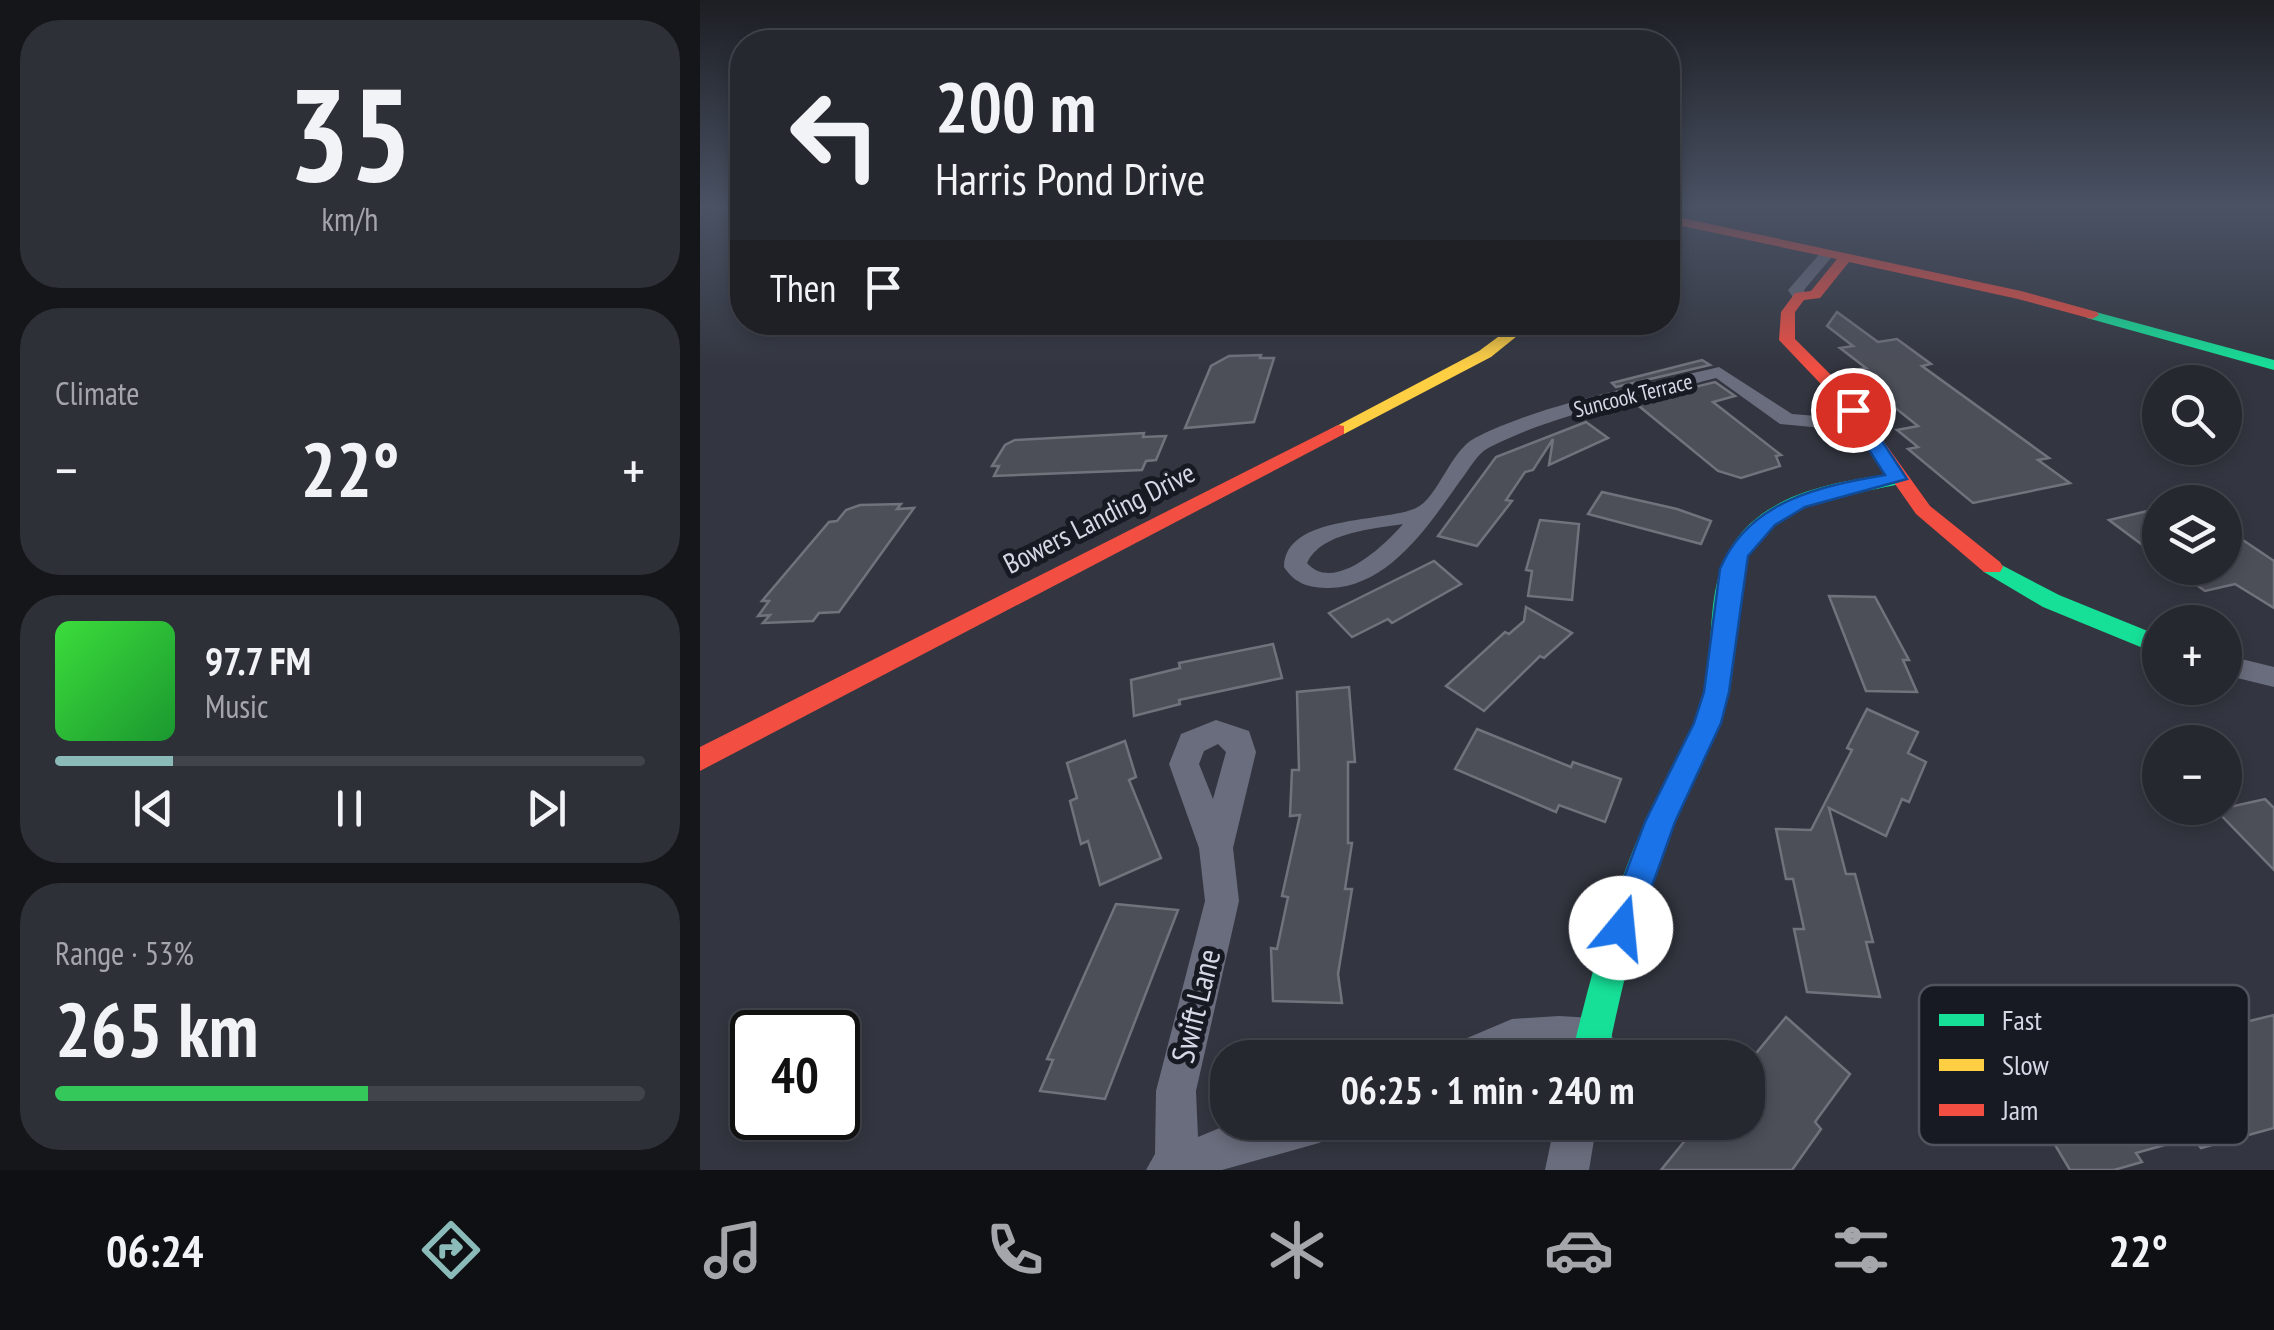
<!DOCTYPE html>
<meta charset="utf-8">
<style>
body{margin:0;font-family:"PT Sans Narrow",sans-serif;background:#2e3038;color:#f1f3f6;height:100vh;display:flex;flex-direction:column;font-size:38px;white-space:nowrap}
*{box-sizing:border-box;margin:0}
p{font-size:32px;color:#a4a6ab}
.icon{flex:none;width:55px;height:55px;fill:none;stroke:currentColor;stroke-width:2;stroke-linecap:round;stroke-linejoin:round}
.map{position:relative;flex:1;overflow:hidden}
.sheet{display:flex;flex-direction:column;gap:20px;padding:20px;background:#15161a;width:700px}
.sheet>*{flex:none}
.hud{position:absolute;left:30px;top:30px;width:950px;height:305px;border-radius:40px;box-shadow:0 5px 15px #0003,0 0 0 2px #42444c;background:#262830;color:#f1f3f6;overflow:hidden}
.tools{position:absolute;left:1442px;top:365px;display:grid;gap:20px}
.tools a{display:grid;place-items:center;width:100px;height:100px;border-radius:50%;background:#262830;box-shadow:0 5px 15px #0003,0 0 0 2px #42444c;font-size:50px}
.speed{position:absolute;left:30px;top:1010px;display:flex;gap:20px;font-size:50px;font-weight:700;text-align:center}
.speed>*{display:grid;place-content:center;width:130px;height:130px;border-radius:50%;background:#262830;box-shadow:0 5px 15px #0003,0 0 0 2px #42444c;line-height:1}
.speed .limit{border:5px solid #111;border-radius:15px;background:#fff;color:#111}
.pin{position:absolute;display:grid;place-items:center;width:85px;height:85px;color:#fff;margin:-42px;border:5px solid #fff;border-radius:50%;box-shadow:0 2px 10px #0007}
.me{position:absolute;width:110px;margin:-55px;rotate:17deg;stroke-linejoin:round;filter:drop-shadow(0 0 8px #0008)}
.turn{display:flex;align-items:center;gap:35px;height:210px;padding:0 40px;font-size:45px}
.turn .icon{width:130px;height:130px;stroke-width:2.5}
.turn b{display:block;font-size:70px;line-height:85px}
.then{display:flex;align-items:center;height:95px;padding:0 40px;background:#0003;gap:20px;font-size:38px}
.big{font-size:75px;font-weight:800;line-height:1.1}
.sheet .tile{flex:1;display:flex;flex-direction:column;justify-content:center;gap:15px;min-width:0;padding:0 35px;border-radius:40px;background:#2e3038}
.sheet .dial{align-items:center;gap:0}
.dial b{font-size:130px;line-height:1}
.song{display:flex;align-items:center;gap:30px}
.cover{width:120px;height:120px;border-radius:15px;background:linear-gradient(135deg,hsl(120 70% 55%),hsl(130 70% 35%))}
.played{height:10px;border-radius:5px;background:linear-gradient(90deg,#8bbbb9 20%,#42444c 20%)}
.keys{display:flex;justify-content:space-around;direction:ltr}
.heat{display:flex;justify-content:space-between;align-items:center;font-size:55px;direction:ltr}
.charge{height:15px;border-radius:8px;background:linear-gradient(90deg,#34c759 53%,#42444c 0)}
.trip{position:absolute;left:510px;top:1040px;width:555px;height:100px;border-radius:40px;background:#262830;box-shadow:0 5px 15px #0003,0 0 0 2px #42444c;font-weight:800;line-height:100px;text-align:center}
.menu{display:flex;height:160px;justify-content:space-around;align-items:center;background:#0f1013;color:#a4a6ab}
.menu .icon{width:70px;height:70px}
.menu .selected{color:#8bbbb9}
.menu b{font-size:45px;color:#f1f3f6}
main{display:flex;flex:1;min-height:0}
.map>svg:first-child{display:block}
.building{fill:#4c4f58;stroke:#70727c;stroke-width:2.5}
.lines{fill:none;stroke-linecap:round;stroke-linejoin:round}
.street{fill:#6a6d7d;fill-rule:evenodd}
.fast{fill:#16e098;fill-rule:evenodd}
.slow{fill:#ffcf43;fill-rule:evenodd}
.jam{fill:#f24e42;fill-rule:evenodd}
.route{fill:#1a73e8;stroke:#114b97;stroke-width:2.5}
.labels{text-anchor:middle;stroke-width:10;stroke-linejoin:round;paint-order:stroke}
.far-street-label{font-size:22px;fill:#d5d9e6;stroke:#181a23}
.street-label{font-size:28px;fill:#d5d9e6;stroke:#181a23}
.near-street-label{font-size:32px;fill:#d5d9e6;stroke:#181a23}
.key{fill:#181a23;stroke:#51535e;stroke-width:2.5}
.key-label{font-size:28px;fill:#d5d9e6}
</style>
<main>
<section class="sheet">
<div class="tile dial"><b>35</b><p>km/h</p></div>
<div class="tile"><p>Climate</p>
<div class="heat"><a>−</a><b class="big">22°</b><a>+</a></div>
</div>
<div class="tile">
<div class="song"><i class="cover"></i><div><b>97.7 FM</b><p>Music</p></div></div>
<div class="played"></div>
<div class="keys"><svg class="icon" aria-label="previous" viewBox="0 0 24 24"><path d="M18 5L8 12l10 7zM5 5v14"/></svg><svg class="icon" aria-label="pause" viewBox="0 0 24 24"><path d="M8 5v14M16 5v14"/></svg><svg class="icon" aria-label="next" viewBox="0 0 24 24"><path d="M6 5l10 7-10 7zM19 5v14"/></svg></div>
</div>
<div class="tile"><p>Range · 53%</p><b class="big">265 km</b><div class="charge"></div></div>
</section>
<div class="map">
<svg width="1574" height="1170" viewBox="0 0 1574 1170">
<rect width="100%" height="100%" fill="#333640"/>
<!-- building -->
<g class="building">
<polygon points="1137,312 1178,342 1197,339 1231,364 1222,366 1349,458 1338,460 1370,483 1273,503 1208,449 1218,447 1197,430 1218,426 1149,371 1166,368 1140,348 1153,346 1127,326"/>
<polygon points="561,355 560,358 574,358 554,422 485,428 511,366 529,356"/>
<polygon points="1002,360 1010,365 916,387 912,383"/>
<polygon points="1015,382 1035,396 1013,402 1081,455 1076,456 1080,466 1041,478 1018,471 934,402"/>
<polygon points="886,422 908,438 849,465 853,439 833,470 825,472 806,500 812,501 777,546 738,536 796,457"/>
<polygon points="444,433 443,437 466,436 456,460 446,461 442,470 294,476 299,466 292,466 305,445 315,440"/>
<polygon points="902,492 977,509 1011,521 1001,544 888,514"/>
<polygon points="201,504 197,509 214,508 139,612 119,613 113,621 63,623 70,615 58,616 69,601 62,601 129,522 137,521 146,510 160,505"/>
<polygon points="1460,508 1460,558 1409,520"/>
<polygon points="840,520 879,524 872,600 828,596 832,571 826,570"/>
<polygon points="1525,528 1574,561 1574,608 1535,584 1505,591 1473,568 1525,568"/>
<polygon points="734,561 761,584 692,623 688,619 652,637 629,613"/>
<polygon points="1129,596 1175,597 1209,660 1203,660 1217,692 1166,691"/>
<polygon points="826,607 872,633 844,658 840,656 784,711 746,686 805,632 809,634 824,621"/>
<polygon points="573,644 582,678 479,700 480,704 434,716 431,680 480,668 479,663"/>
<polygon points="649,687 655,762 648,762 648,843 652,843 645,889 652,889 638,974 642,1003 573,1001 571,948 577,949 588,897 582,896 600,815 590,816 592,770 599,770 597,692"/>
<polygon points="1167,709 1218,732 1208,753 1226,762 1209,802 1202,799 1186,836 1129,808 1146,874 1155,874 1173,942 1166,942 1180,997 1107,992 1094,929 1104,929 1093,879 1086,879 1076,829 1111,830 1152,750 1147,748"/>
<polygon points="777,729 871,767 873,762 921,779 905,822 859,805 856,812 755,769"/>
<polygon points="425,741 436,777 429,780 461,858 400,885 388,841 381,844 370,801 377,798 367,763"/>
<polygon points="1565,799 1574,808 1574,870 1516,810"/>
<polygon points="416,904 478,910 405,1099 340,1091 353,1060 347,1059"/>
<polygon points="1574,1015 1574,1128 1501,1148 1493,1137 1436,1153 1442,1162 1414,1170 1370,1170 1327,1098 1386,1082 1380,1073 1442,1057 1448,1065 1532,1042 1521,1028"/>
<polygon points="1086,1017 1150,1074 1115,1122 1121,1129 1092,1170 961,1170 1000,1122 1048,1122 1048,1063"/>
</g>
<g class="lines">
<!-- street -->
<g class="street">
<polygon points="1123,250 1135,253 1104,290 1106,299 1094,299 1088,290"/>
<path d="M1019 367 1092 414 1166 420 1176 426 1166 432 1080 424 1016 378C942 398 859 412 790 447 777 453 769 470 760 481 729 525 689 587 629 588 609 588 595 584 584 567 585 514 684 523 716 508 738 498 750 451 775 438 844 403 943 385 1019 367ZM703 524C685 545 634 594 607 563 621 532 674 529 703 524Z"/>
<polygon points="1525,655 1574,667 1574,687 1525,675"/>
<path d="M516 720 549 731 556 752 533 848 539 901 496 1091 498 1137 534 1122H640L634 1137 619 1143 522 1170H446L455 1154 456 1091 505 901 499 848 469 764 481 734ZM518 744 526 752 513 799 499 764 504 751Z"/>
<polygon points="859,1016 893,1018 907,1024 913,1038 907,1052 893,1058 747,1058 753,1044 812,1019"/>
<polygon points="855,1122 897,1122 889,1170 845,1170"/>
</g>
<!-- fast -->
<g class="fast">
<polygon points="1392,311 1574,360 1574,370 1387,318 1385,315"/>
<path d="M1197 473 1207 479 1204 483C1151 496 1088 497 1053 547 1025 587 1039 643 1030 689 1020 739 990 783 971 830 942 903 923 980 907 1058H871C890 978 911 899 944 824 964 780 992 739 1004 692 1016 640 1003 582 1038 537 1075 490 1141 481 1197 473Z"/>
<polygon points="1292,560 1359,595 1460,636 1460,655 1343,607 1284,572 1281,567"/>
</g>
<!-- slow -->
<polygon class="slow" points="803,322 818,322 822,332 791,357 644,434 632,434 629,430 779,351 806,331"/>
<!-- jam -->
<g class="jam">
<polygon points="968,215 1321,291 1397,312 1399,315 1392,319 1318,299 1149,262 1120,298 1104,300 1095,312 1095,339 1149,393 1230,506 1300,562 1303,567 1300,572 1284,572 1216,514 1137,401 1079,340 1081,312 1095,293 1111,291 1137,259 968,223"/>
<polygon points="638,425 644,426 644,434 0,771 0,747"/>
</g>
</g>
<!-- sky -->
<linearGradient id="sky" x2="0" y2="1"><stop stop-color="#1c1e23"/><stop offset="0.56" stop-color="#4a5264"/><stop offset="1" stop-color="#4a5264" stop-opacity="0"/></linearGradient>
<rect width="1574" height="369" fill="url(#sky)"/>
<!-- route -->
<path class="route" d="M1147 406H1159L1207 479 1105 507 1075 525 1048 556 1029 692 1021 723 975 822 933 939 921 944 910 939 905 928 945 822 994 723 1004 692 1020 569C1048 501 1120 486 1185 475L1144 410Z"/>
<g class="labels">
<!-- far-street labels -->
<g class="far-street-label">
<text transform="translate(933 395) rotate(-14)" y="8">Suncook Terrace</text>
</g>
<!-- street labels -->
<g class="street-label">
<text transform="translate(399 518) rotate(-27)" y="10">Bowers Landing Drive</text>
</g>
<!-- near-street labels -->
<g class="near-street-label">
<text transform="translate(496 1006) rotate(-76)" y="11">Swift Lane</text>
</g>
</g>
<!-- legend -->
<rect x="1219" y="985" width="330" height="160" rx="15" class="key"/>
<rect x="1239" y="1014" width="45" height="12" fill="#16e098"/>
<rect x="1239" y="1059" width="45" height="12" fill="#ffcf43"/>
<rect x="1239" y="1104" width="45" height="12" fill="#f24e42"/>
<g class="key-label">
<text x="1302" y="1030">Fast</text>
<text x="1302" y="1075">Slow</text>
<text x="1302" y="1120">Jam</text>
</g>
</svg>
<div class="tools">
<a><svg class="icon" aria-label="search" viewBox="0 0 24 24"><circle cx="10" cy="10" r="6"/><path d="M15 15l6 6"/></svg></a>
<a><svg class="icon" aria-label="layers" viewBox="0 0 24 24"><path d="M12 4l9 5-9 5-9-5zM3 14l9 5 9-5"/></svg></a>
<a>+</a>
<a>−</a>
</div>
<div class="speed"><div class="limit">40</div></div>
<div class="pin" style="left:1153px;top:410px;background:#d93025"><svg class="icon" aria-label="arrive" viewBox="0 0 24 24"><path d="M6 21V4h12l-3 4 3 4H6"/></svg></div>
<svg class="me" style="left:921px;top:928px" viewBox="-20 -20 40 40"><circle r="19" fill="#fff"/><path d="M0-13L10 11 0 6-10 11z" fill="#1a73e8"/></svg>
<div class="trip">06:25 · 1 min · 240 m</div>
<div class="hud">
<div class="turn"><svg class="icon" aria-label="left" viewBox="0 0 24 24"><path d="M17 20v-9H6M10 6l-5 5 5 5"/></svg><div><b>200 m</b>Harris Pond Drive</div></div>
<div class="then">Then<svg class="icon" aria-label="arrive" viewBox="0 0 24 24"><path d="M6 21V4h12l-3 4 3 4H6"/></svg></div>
</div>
</div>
</main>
<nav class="menu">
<b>06:24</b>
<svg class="icon selected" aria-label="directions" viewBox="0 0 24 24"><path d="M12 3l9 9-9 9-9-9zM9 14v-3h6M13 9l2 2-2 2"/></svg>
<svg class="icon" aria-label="music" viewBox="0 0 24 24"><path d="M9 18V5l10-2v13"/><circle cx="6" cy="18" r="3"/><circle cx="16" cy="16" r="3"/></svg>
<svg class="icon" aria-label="phone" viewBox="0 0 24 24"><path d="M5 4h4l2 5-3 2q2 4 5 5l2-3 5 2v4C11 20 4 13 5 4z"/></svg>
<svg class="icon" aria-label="climate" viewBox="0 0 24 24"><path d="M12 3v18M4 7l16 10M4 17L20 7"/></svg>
<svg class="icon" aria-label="car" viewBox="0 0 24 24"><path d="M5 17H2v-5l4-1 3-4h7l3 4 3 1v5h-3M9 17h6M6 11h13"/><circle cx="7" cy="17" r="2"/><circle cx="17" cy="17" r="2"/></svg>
<svg class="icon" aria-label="filters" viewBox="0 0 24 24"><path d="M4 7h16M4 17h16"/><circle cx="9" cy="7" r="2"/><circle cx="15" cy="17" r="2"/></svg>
<b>22°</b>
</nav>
